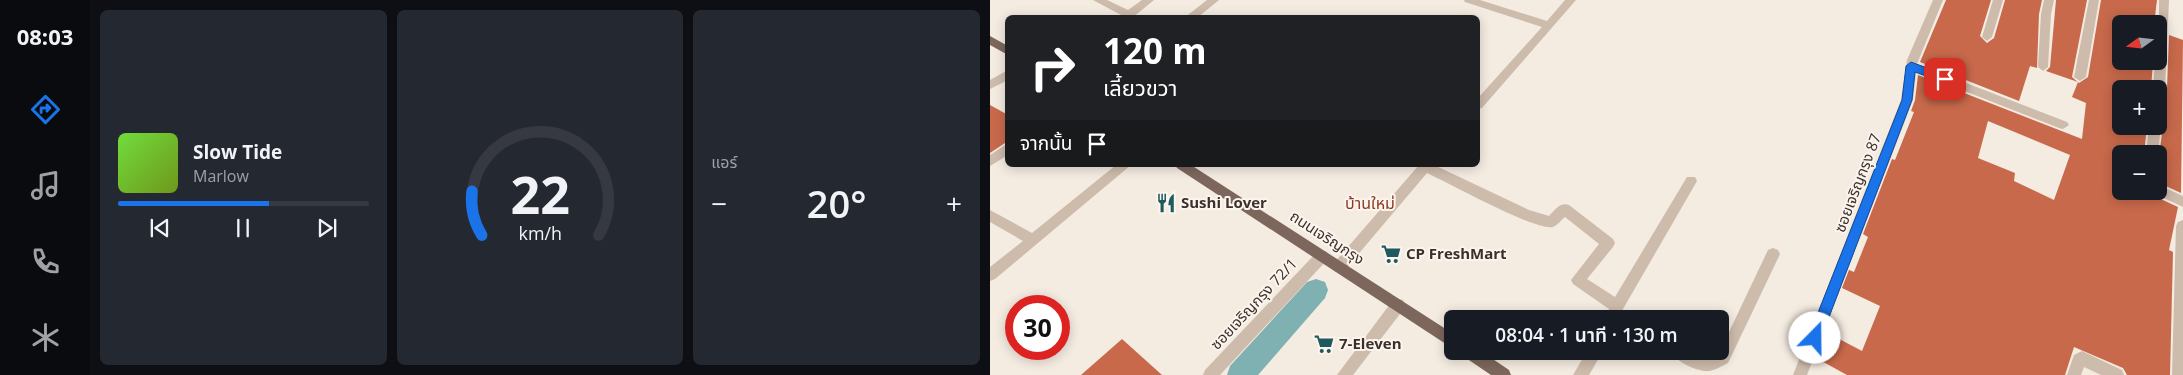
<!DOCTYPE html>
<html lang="th">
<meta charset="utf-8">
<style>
body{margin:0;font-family:"Open Sans","Noto Sans Thai",sans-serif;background:#242831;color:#f1f3f6;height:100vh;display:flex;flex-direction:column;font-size:19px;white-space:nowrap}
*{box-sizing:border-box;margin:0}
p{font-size:16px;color:#9ea1a6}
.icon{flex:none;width:28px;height:28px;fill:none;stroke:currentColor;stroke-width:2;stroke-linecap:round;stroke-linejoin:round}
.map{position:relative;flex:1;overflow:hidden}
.sheet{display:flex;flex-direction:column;gap:10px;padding:10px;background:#0d0f14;width:900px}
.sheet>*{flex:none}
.banner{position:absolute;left:15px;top:15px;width:475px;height:152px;border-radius:8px;box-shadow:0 2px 12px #0003;background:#202124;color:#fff;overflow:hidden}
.needle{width:32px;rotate:255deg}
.controls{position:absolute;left:1122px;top:15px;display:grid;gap:10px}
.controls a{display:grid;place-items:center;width:55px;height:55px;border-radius:8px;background:#171b24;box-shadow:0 2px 12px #0003;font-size:25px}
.speed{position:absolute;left:15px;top:295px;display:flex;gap:10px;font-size:25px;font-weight:700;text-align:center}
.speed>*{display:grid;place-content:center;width:65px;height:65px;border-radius:50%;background:#171b24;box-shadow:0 2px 12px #0003;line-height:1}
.speed .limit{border:8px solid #d22;background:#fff;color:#111}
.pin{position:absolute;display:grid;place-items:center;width:42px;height:42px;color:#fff;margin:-21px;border-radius:10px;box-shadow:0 2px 8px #0006}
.me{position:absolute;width:55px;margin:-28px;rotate:22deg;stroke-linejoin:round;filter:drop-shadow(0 0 4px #0008)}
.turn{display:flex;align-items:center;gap:18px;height:105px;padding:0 15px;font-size:22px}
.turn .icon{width:65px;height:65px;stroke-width:2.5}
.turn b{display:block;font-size:35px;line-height:42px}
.then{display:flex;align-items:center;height:48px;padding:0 15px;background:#0003;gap:10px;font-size:19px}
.big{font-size:38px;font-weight:600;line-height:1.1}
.sheet .widget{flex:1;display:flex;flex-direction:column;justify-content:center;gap:8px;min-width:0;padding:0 18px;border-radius:8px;background:#242831}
.sheet .dial{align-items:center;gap:0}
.dial svg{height:130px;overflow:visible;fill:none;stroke:#363941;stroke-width:7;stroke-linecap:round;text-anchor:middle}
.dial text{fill:#f1f3f6;stroke:none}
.song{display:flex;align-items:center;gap:15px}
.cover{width:60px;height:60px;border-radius:8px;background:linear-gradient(135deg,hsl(100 70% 55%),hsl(80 70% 35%))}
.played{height:5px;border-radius:2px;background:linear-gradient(90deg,#1a73e8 60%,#363941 60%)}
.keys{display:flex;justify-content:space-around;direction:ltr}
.heat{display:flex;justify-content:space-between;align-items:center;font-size:28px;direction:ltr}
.sheet .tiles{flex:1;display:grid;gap:10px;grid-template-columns:repeat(3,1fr)}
.trip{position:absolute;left:454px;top:310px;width:285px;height:50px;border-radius:8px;background:#171b24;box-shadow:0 2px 12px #0003;font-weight:600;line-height:50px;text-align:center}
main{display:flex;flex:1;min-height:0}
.tabs{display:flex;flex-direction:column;width:90px;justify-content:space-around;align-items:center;background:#090b0e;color:#9ea1a6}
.tabs .icon{width:35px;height:35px}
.tabs .active{color:#1a73e8}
.tabs b{font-size:22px;color:#f1f3f6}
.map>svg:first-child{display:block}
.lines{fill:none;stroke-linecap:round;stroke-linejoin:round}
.canal{fill:#7fb0b2;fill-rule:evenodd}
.building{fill:#c8694b;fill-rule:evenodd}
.minor{fill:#cdbbac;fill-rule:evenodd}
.major{fill:#7d675c;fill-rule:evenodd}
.route{fill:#1a73e8;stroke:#114b97}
.labels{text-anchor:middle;stroke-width:4;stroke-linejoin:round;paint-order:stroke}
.street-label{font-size:15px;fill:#3b302b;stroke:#fbf5ee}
.poi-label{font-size:15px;font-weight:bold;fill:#3b302b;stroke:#fbf5ee;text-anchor:start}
.neighbourhood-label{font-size:16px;fill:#8c3b22;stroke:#fbf5ee}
</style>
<main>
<nav class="tabs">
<b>08:03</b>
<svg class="icon active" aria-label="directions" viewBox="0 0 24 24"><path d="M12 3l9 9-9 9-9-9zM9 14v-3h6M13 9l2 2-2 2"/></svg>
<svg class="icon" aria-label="music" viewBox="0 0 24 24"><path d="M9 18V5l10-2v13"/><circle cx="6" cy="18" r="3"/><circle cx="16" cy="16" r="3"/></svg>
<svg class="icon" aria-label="phone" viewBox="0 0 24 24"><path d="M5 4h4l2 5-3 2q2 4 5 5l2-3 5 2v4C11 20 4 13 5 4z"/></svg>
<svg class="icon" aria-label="climate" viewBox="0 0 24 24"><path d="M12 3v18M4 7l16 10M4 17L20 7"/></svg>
</nav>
<section class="sheet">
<div class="tiles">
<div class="widget">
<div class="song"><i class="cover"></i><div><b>Slow Tide</b><p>Marlow</p></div></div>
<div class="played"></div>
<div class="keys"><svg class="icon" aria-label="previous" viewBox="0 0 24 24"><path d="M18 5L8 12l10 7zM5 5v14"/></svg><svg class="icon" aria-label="pause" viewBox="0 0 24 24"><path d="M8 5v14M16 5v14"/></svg><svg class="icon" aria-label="next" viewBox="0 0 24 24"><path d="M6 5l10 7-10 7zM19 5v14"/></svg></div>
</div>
<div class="widget dial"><svg viewBox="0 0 100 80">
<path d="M14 69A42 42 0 1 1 86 69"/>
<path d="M14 69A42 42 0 0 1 8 42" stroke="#1a73e8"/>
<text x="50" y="56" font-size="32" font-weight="700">22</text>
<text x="50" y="72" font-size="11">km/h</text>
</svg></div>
<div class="widget"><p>แอร์</p>
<div class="heat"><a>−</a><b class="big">20°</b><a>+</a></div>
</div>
</div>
</section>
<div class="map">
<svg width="1193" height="375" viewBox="0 0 1193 375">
<rect width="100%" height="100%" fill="#f4ebe1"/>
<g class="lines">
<!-- canal -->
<polygon class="canal" points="326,279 335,282 338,290 335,298 268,375 237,375 240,366 317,282"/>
</g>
<!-- building -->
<g class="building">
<polygon points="956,0 1001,0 990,36 997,43 1004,38 1015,0 1052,0 1049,14 1047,68 1040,66 1029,101 930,62"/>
<path d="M1066 0H1097L1082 77 1089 83 1098 77 1111 0H1167L1164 24 1137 16 1134 24H1131V61H1163L1161 89H1130L1128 117 1131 118V126H1157L1154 154H1131V191H1161L1164 196 1188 207 1179 250 1183 252 1180 375H1137L1133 368 1084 347 1075 375H857L826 358 836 332 872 351 890 306 852 288 859 270 864 272 878 237 873 234 902 159 905 160 924 112 921 111 925 100 928 75 1092 139 1096 103 1082 97 1088 82 1056 71 1060 67ZM998 121 1080 155 1064 200 1024 181 1025 173 988 158Z"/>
<polygon points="1179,35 1193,40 1191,193 1169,183 1169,156 1173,126 1171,122 1171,94 1177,89"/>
<polygon points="0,105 18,115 18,141 0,153"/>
<polygon points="132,339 172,375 91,375"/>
</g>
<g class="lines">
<!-- minor -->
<g class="minor">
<polygon points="103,0 117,0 138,10 152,0 164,0 142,18 129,18 131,15"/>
<polygon points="217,0 229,0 207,18 194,18"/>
<polygon points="474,0 490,0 557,21 575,0 586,0 492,108 488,109 488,98 552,27 475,2"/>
<polygon points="943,0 953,0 927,64 1077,122 1079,125 1073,129 1069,128 926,72 923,100 817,375 803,375 911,100 917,60"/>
<polygon points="1003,0 1013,0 1002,37 997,41 992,37"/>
<polygon points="1054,0 1064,0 1061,14 1058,67 1053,71 1048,67 1051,14"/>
<polygon points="1099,0 1109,0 1096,77 1090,81 1084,77"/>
<polygon points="1169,0 1179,0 1175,89 1169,93 1169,89 1163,89 1165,61 1169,61"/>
<polygon points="18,70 18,80 0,89 0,80"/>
<polygon points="1169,123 1171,126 1168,154 1156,154 1159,126 1169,126"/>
<polygon points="18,143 18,155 0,166 0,155"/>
<polygon points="126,165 141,165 5,279 0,281 0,267 33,241 0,222 0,210 42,233"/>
<path d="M429 165H444L539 210 559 216C565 210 570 202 579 205L623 239 625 243 623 247 597 279 625 297 697 177H705L707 181 633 309 629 319H615L619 309 583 284 581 280 609 244 575 217C571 220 568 225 563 227 547 232 457 182 437 173L354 271 349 273 344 271 342 267 344 263Z"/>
<polygon points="1169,185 1193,196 1193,207 1165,194 1163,191 1169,191"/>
<polygon points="1193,220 1193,375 1182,375 1186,226 1188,222"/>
<path d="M783 248 788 250 790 254 738 363C732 366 726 370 719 371 708 372 685 362 681 351 687 351 696 350 702 352 715 355 718 360 730 351L778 250Z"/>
<polygon points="332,250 337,252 339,256 337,260 230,375 213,375 215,370 327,252"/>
<polygon points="408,299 413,300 415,305 413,310 363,375 347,375 403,300"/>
<polygon points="597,351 613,351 599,375 583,375"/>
<polygon points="1092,351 1132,370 1134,375 1111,375 1094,367 1091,375 1077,375 1084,355"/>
</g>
<!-- major -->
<g class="major">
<polygon points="0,36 18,46 18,55 0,45"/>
<polygon points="185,165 201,165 462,333 462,348 187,168"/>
<polygon points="471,351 491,351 519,370 521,375 501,375 473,356"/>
</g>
</g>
<!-- route -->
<polygon class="route" points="921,62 958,76 960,79 955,83 925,72 922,100 831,338 829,343 825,345 820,343 818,338 912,100 916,66"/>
<!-- icons -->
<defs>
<symbol id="restaurant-bare" viewBox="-9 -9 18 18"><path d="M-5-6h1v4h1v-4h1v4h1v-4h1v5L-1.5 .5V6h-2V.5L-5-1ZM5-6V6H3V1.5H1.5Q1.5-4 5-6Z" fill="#1f5a5e" stroke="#fbf5ee" stroke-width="2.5" paint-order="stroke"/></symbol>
<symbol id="supermarket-bare" viewBox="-9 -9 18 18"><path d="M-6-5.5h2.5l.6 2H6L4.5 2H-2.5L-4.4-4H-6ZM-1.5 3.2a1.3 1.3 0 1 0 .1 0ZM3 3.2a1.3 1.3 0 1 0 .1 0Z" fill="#1f5a5e" stroke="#fbf5ee" stroke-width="2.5" paint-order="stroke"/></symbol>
</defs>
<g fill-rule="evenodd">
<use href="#restaurant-bare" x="162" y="189" width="28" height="28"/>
<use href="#supermarket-bare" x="387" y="240" width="28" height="28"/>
<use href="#supermarket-bare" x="320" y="330" width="28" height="28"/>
</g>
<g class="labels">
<!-- street labels -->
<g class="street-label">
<text transform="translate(868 183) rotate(-69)" y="5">ซอยเจริญกรุง 87</text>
<text transform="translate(337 238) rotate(33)" y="5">ถนนเจริญกรุง</text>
<text transform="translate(264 304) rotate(-47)" y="5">ซอยเจริญกรุง 72/1</text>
</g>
<!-- poi labels -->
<g class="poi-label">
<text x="191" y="208">Sushi Lover</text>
<text x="416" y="259">CP FreshMart</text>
<text x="349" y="349">7-Eleven</text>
</g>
<!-- neighbourhood labels -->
<g class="neighbourhood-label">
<text x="380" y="209">บ้านใหม่</text>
</g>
</g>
</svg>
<div class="controls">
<a><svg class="needle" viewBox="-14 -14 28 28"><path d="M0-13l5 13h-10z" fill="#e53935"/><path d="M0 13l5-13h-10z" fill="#9ea1a6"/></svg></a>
<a>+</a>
<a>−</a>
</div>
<div class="speed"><div class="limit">30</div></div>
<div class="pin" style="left:955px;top:79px;background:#d93025"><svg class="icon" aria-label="arrive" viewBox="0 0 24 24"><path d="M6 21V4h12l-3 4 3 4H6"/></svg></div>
<svg class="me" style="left:825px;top:338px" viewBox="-20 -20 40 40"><circle r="19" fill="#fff"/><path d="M0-13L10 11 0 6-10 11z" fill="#1a73e8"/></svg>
<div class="trip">08:04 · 1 นาที · 130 m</div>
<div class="banner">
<div class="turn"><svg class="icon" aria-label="right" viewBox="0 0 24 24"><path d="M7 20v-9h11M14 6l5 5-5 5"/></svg><div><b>120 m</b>เลี้ยวขวา</div></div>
<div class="then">จากนั้น<svg class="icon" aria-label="arrive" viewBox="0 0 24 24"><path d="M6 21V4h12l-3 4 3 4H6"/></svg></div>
</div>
</div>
</main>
